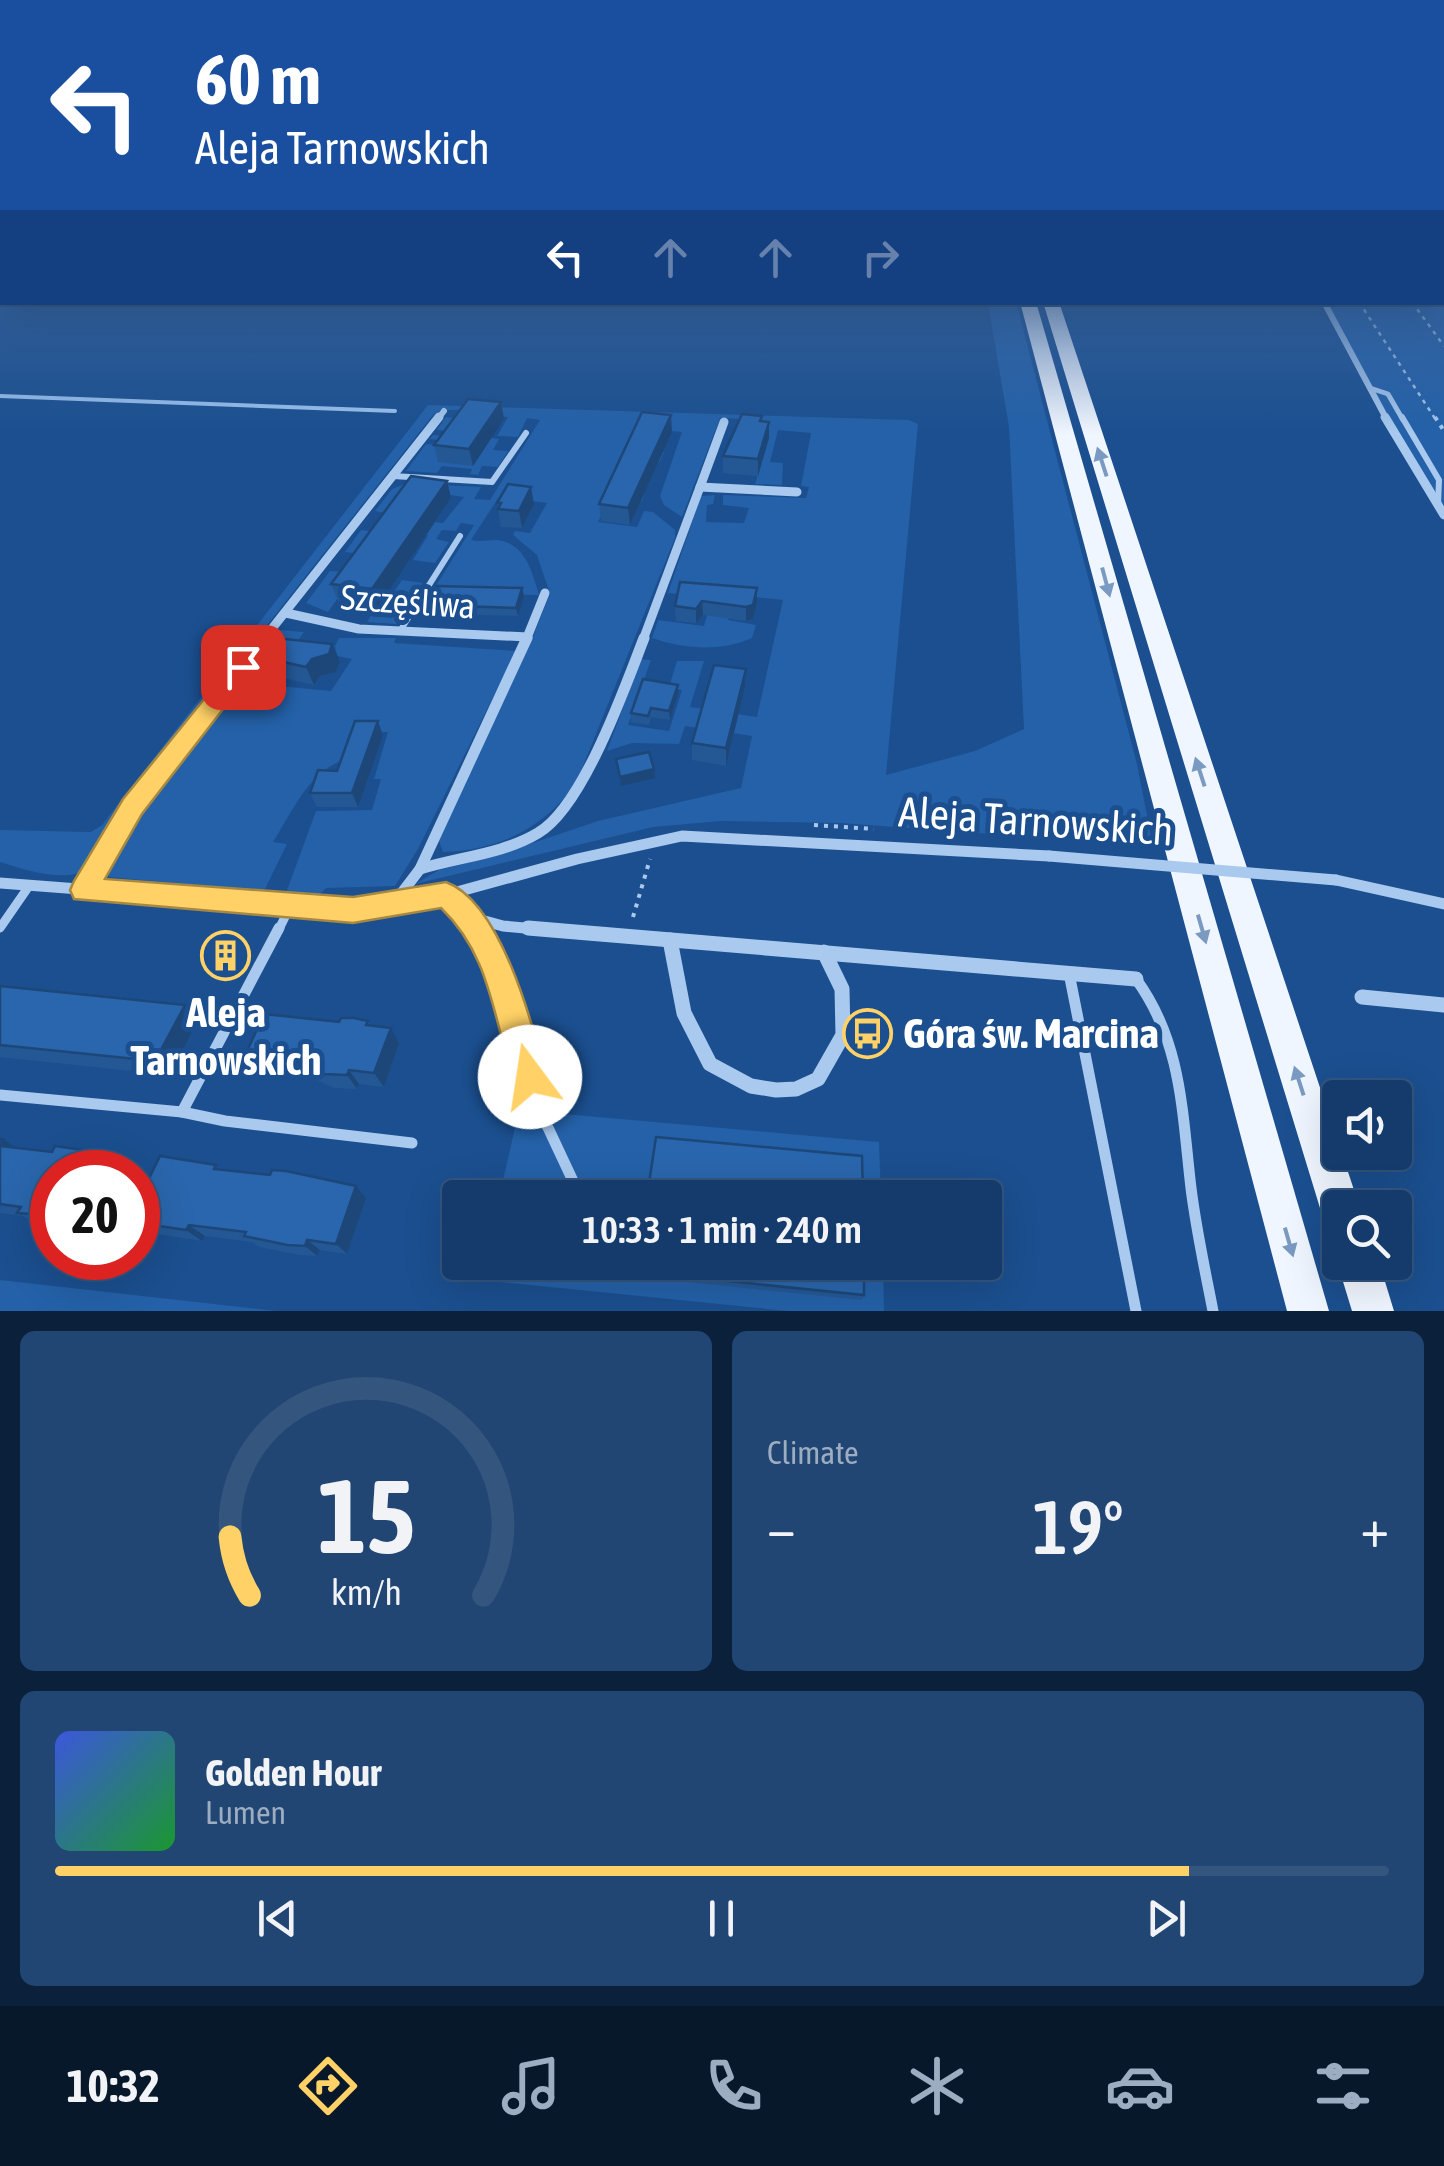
<!DOCTYPE html>
<meta charset="utf-8">
<style>
body{margin:0;font-family:"Asap Condensed",sans-serif;background:#214673;color:#f1f3f6;height:100vh;display:flex;flex-direction:column;font-size:38px;white-space:nowrap}
*{box-sizing:border-box;margin:0}
p{font-size:32px;color:#9dadc1}
.icon{flex:none;width:55px;height:55px;fill:none;stroke:currentColor;stroke-width:2;stroke-linecap:round;stroke-linejoin:round}
.map{position:relative;height:1311px;overflow:hidden}
.side{display:flex;flex-direction:column;gap:20px;padding:20px;background:#0b203b;flex:1}
.side>*{flex:none}
.hud{position:absolute;left:0px;top:0px;width:1445px;height:305px;box-shadow:0 10px 40px #0002,0 0 0 2px #33557e;background:#1a4fa0;color:#fff;overflow:hidden}
.tools{position:absolute;left:1322px;top:1080px;display:grid;gap:20px}
.tools a{display:grid;place-items:center;width:90px;height:90px;border-radius:10px;background:#143b6b;box-shadow:0 10px 40px #0002,0 0 0 2px #33557e;font-size:50px}
.speed{position:absolute;left:30px;top:1150px;display:flex;gap:20px;font-size:50px;font-weight:700;text-align:center}
.speed>*{display:grid;place-content:center;width:130px;height:130px;border-radius:50%;background:#143b6b;box-shadow:0 10px 40px #0002,0 0 0 2px #33557e;line-height:1}
.speed .limit{border:15px solid #d22;background:#fff;color:#111}
.pin{position:absolute;display:grid;place-items:center;width:85px;height:85px;color:#fff;margin:-42px;border-radius:20px;box-shadow:0 5px 15px #0006}
.me{position:absolute;width:110px;margin:-55px;rotate:346deg;stroke-linejoin:round;filter:drop-shadow(0 0 8px #0008)}
.turn{display:flex;align-items:center;gap:35px;height:210px;padding:0 30px;font-size:45px}
.turn .icon{width:130px;height:130px;stroke-width:2.5}
.turn b{display:block;font-size:70px;line-height:85px}
.lanes{display:flex;align-items:center;height:95px;padding:0 30px;background:#0003;justify-content:center;gap:50px;direction:ltr}
.lanes .off{opacity:.35}
.big{font-size:75px;font-weight:600;line-height:1.1}
.side .card{flex:1;display:flex;flex-direction:column;justify-content:center;gap:15px;min-width:0;padding:0 35px;border-radius:15px;background:#214673}
.side .dial{align-items:center;gap:0}
.dial svg{height:260px;overflow:visible;fill:none;stroke:#33557e;stroke-width:7;stroke-linecap:round;text-anchor:middle}
.dial text{fill:#f1f3f6;stroke:none}
.song{display:flex;align-items:center;gap:30px}
.cover{width:120px;height:120px;border-radius:15px;background:linear-gradient(135deg,hsl(230 70% 55%),hsl(130 70% 35%))}
.played{height:10px;border-radius:5px;background:linear-gradient(90deg,#ffd166 85%,#33557e 85%)}
.keys{display:flex;justify-content:space-around;direction:ltr}
.heat{display:flex;justify-content:space-between;align-items:center;font-size:55px;direction:ltr}
.side .tiles{flex:1;display:grid;gap:20px;grid-template-columns:1fr 1fr}
.card:last-child{grid-column:span 2}
.trip{position:absolute;left:442px;top:1180px;width:560px;height:100px;border-radius:10px;background:#143b6b;box-shadow:0 10px 40px #0002,0 0 0 2px #33557e;font-weight:600;line-height:100px;text-align:center}
.tab-bar{display:flex;height:160px;justify-content:space-around;align-items:center;background:#08182b;color:#9dadc1}
.tab-bar .icon{width:70px;height:70px}
.tab-bar .current{color:#ffd166}
.tab-bar b{font-size:45px;color:#f1f3f6}
.map>svg:first-child{display:block}
.green{fill:#2461a8}
.lines{fill:none;stroke-linecap:round;stroke-linejoin:round}
.stream{stroke:#9cc4f0;stroke-width:4}
.path-far1{stroke:#a9c9ee;stroke-width:2.5;stroke-dasharray:4 5;stroke-linecap:butt}
.path{stroke:#a9c9ee;stroke-width:4;stroke-dasharray:4 6;stroke-linecap:butt}
.lane-far3{stroke:#a9c9ee;stroke-width:5}
.lane-far2{stroke:#a9c9ee;stroke-width:6}
.lane-far1{stroke:#a9c9ee;stroke-width:9}
.lane{stroke:#a9c9ee;stroke-width:11}
.street-far3{stroke:#a9c9ee;stroke-width:6}
.street-far2{stroke:#a9c9ee;stroke-width:9}
.street-far1{stroke:#a9c9ee;stroke-width:11}
.street{stroke:#a9c9ee;stroke-width:15}
.primary{fill:#f0f6ff;fill-rule:evenodd}
.street-bridge{stroke:#a9c9ee;stroke-width:11}
.wall{fill:#245895}
.shaded-wall{fill:#1d4779}
.building{fill:#2a66ad;stroke:#1d4779;stroke-width:2.5}
.oneway{fill:#7b9ac1}
.route{fill:#ffd166;stroke:#a68842;stroke-width:2.5}
.labels{text-anchor:middle;stroke-width:10;stroke-linejoin:round;paint-order:stroke}
.street-label{font-size:35px;fill:#fff;stroke:#1b4f8f}
.near-street-label{font-size:42px;fill:#fff;stroke:#1b4f8f}
.near-poi-label{font-size:42px;font-weight:bold;fill:#fff;stroke:#1b4f8f}
</style>
<div class="map">
<svg width="1444" height="1311" viewBox="0 0 1444 1311">
<rect width="100%" height="100%" fill="#1b4f8f"/>
<!-- green -->
<g class="green">
<polygon points="1444,250 1444,515 1324,303 1442,302"/>
<path d="M1016 302 1137 764 1153 846 841 823 721 821 653 827 415 884 439 870 488 858 598 821 741 788 752 736 685 726 679 744 632 743 607 751 641 659 651 660 628 725 669 731 682 690 669 687 677 661H704L690 707 757 717 783 600 735 595 728 620 756 625 752 638C722 652 683 649 652 638L658 620 704 626 712 598 668 593 701 496 715 495 713 504 707 505 706 522 744 523 749 508 723 505V495L806 498 809 487 801 486 811 433 778 430 770 462 783 463 782 485 755 484 762 462 745 419 720 418 682 517 664 505 660 496 682 432 642 428 633 448 664 452 659 463 628 460 616 484 646 488 642 501 610 497 598 522 637 527 644 511 653 512 675 530V538L577 781C547 827 498 851 443 852L438 838 527 651 550 594 537 555 513 535 515 531 530 533 547 503 499 497 471 540C483 543 493 538 503 541 527 548 533 575 539 595L432 592 474 525 461 523 456 531 442 530 436 539 449 542 435 563 413 560 428 535 386 530 328 612 306 603 330 571 349 572 361 554 345 552 361 530 378 532 390 514 375 511 392 489 405 484 416 520 443 523 464 497 435 493 440 485 481 487 474 499 490 500 540 420 527 418 518 437 497 436 508 417 471 414 457 434 499 439 493 450 508 451 498 467 482 466 478 475 470 474 472 469 442 466 437 473 406 471 426 444 444 445 446 441 430 439 433 435 446 436 449 431 437 430 446 417 462 419 466 410H441L433 415 125 805 86 870C62 883 23 869 0 862V830L91 832 102 825 428 405 909 420 918 424 886 775 975 751 1024 729 1009 427 988 303Z"/>
<polygon points="402,580 423,583 396,624 367,622 375,608 382,609"/>
<polygon points="279,630 304,632 294,646 288,646 266,677 279,680 266,695 232,687"/>
<path d="M339 638H396L394 643 516 651 418 849 395 886 326 888 319 895 286 893 316 811 372 810 381 779H374L388 732 357 733 348 759C310 768 293 811 273 842L287 844 264 891 109 877C106 838 194 738 220 702L255 704 278 686 331 691 352 659 337 656 335 646Z"/>
<polygon points="519,1110 879,1142 881,1197 499,1198"/>
<polygon points="484,1262 883,1263 884,1311 788,1311 480,1280"/>
<polygon points="0,1280 276,1311 0,1311"/>
</g>
<g class="lines">
<!-- stream -->
<polyline class="stream" points="0,396 395,411"/>
<!-- path-far1 -->
<g class="path-far1">
<polyline points="1359,302 1436,420"/>
<polyline points="1412,302 1444,346"/>
</g>
<!-- path -->
<g class="path">
<polyline points="1435,417 1444,431"/>
<polyline points="814,825 874,829"/>
<polyline points="633,917 650,859"/>
</g>
<!-- lane-far3 -->
<polyline class="lane-far3" points="1370,388 1388,394 1403,420"/>
<!-- lane-far2 -->
<g class="lane-far2">
<polyline points="1402,417 1439,480 1438,505"/>
<polyline points="393,476 492,482 526,433"/>
<polyline points="400,631 460,536"/>
</g>
<!-- lane-far1 -->
<g class="lane-far1">
<polyline points="470,917 477,931"/>
<polyline points="0,928 29,886"/>
<polyline points="278,931 291,905"/>
</g>
<!-- lane -->
<g class="lane">
<polyline points="475,928 511,1000 536,1102 581,1198"/>
<polyline points="1069,973 1136,1311"/>
<path d="M1136 979C1182 1042 1182 1112 1191 1188 1196 1229 1205 1270 1213 1311"/>
<polyline points="0,1095 182,1112 279,928"/>
<polyline points="182,1112 225,1121 412,1143"/>
</g>
<!-- street-far3 -->
<g class="street-far3">
<polyline points="1324,302 1387,420"/>
<polyline points="437,420 444,411"/>
</g>
<!-- street-far2 -->
<g class="street-far2">
<polyline points="1385,417 1444,515"/>
<polyline points="700,487 724,422"/>
<polyline points="286,613 359,629 528,637"/>
<polyline points="263,640 439,417"/>
<polyline points="526,640 545,593"/>
<polyline points="643,640 700,487 797,492"/>
</g>
<!-- street-far1 -->
<g class="street-far1">
<path d="M420 869C459 857 503 854 538 833 583 807 625 687 644 638"/>
<polyline points="1336,880 1444,904"/>
<polyline points="0,883 353,910 424,901 577,859 682,836 1049,856"/>
<polyline points="84,890 132,806 265,638"/>
<polyline points="446,895 470,917 503,926 558,931"/>
<polyline points="394,903 420,869 527,638"/>
</g>
<!-- street -->
<g class="street">
<polyline points="528,928 1136,979"/>
<polyline points="670,940 684,1013 710,1064 751,1086 776,1090 796,1089 818,1079 843,1035 842,989 824,952"/>
<polyline points="1362,997 1444,1005"/>
</g>
<!-- primary -->
<g class="primary">
<polygon points="1020,302 1036,302 1329,1311 1287,1311"/>
<polygon points="1043,302 1059,302 1360,1208 1340,1208 1340,1228 1326,1222 1320,1208"/>
<polygon points="1340,1256 1340,1262 1379,1262 1394,1311 1352,1311 1337,1262"/>
</g>
<!-- street-bridge -->
<polyline class="street-bridge" points="1049,856 1336,880"/>
</g>
<!-- wall -->
<g class="wall">
<polygon points="501,402 504,419 473,466 438,462 434,445"/>
<polygon points="762,416 761,421 769,422 769,438 758,476 723,473 723,456"/>
<polygon points="672,432 630,525 601,521 599,504"/>
<polygon points="447,481 451,498 378,607 338,601 331,584"/>
<polygon points="497,503 534,504 522,528 501,527"/>
<polygon points="522,588 524,597 518,616 431,614 429,605"/>
<polygon points="757,588 757,603 753,619 746,621 703,615 696,623 676,621 675,606"/>
<polygon points="332,644 340,661 336,672 320,676 314,685 270,675 261,657"/>
<polygon points="746,669 745,687 726,766 692,760 692,743"/>
<polygon points="678,685 678,694 670,720 651,717 649,725 631,722 631,713"/>
<polygon points="378,721 383,736 358,807 317,807 310,793 337,771"/>
<polygon points="235,940 241,948 230,968 210,964 204,956"/>
<polygon points="0,986 185,1005 198,1020 170,1075 0,1057"/>
<polygon points="368,1021 371,1026 391,1028 399,1043 384,1087 359,1084 357,1089 334,1088 315,1079 257,1072 244,1058"/>
<polygon points="0,1139 4,1140 17,1148 52,1152 83,1150 94,1157 105,1158 122,1171 122,1172 52,1172 52,1225 38,1225 23,1216 0,1213"/>
<polygon points="222,1170 366,1198 347,1254 320,1250 317,1256 300,1255 259,1247 252,1242 205,1236 202,1241 145,1232 138,1227 138,1201"/>
<polygon points="638,1272 864,1295 862,1300 639,1277"/>
</g>
<!-- shaded-wall -->
<g class="shaded-wall">
<polygon points="501,402 504,419 473,466 469,449"/>
<polygon points="671,415 672,432 630,525 628,508"/>
<polygon points="769,422 769,438 758,476 758,459"/>
<polygon points="447,481 451,498 378,607 372,589"/>
<polygon points="531,487 534,504 522,528 519,511"/>
<polygon points="522,588 524,597 518,616 516,608"/>
<polygon points="757,588 757,603 753,619 746,621 746,607"/>
<polygon points="702,601 703,615 696,623 696,609"/>
<polygon points="332,644 340,661 336,672 320,676 314,685 306,667 312,659"/>
<polygon points="746,669 745,687 726,766 726,748"/>
<polygon points="678,685 678,694 670,720 669,711"/>
<polygon points="378,721 383,736 358,807 352,793"/>
<polygon points="654,769 655,778 621,786 620,777"/>
<polygon points="235,940 241,948 230,968 224,960"/>
<polygon points="185,1005 198,1020 170,1075 155,1061"/>
<polygon points="391,1028 399,1043 384,1087 374,1073"/>
<polygon points="349,1070 359,1084 357,1089 347,1075"/>
<polygon points="4,1140 24,1152 0,1146"/>
<polygon points="105,1158 122,1171 122,1172 97,1172"/>
<polygon points="356,1186 366,1198 347,1254 336,1244"/>
<polygon points="189,1225 205,1236 202,1241 186,1230"/>
<polygon points="307,1240 320,1250 317,1256 305,1246"/>
</g>
<!-- building -->
<g class="building">
<polygon points="468,399 501,402 469,449 434,445"/>
<polygon points="642,412 671,415 628,508 599,504"/>
<polygon points="742,414 762,416 760,421 769,422 758,459 723,456"/>
<polygon points="411,476 447,481 372,589 331,584"/>
<polygon points="508,484 531,487 519,511 498,509 501,503 497,503"/>
<polygon points="680,582 757,588 753,605 746,607 702,601 696,609 675,606"/>
<polygon points="436,586 522,588 516,608 429,605"/>
<polygon points="276,638 332,644 329,654 312,659 306,667 261,657"/>
<polygon points="714,665 746,669 726,748 692,743"/>
<polygon points="643,679 678,685 669,711 651,708 648,716 631,713"/>
<polygon points="355,721 378,721 352,793 310,793 318,770 337,771"/>
<polygon points="649,752 654,769 620,777 616,759"/>
<polygon points="215,937 235,940 224,960 204,956"/>
<polygon points="0,986 185,1005 155,1061 0,1045"/>
<polygon points="264,1014 339,1022 341,1018 354,1018 368,1021 366,1025 391,1028 374,1073 349,1070 347,1075 324,1074 304,1065 244,1058"/>
<polygon points="656,1137 862,1156 863,1198 636,1198 638,1183 649,1183"/>
<polygon points="0,1139 4,1140 0,1146 52,1152 55,1146 83,1150 80,1155 105,1158 97,1172 52,1172 52,1211 50,1210 48,1215 17,1213 21,1207 0,1204"/>
<polygon points="160,1156 216,1165 214,1169 270,1175 272,1170 286,1171 356,1186 336,1244 307,1240 305,1246 287,1245 244,1236 246,1232 189,1225 186,1230 138,1223 138,1201"/>
<polygon points="639,1262 864,1262 864,1295 638,1272"/>
</g>
<!-- one-way arrows -->
<defs><path id="oneway-solid" d="M-6-.8H1V-3.2L6.5 0L1 3.2V.8H-6Z" transform="scale(2.5)"/></defs>
<g class="oneway">
<use href="#oneway-solid" transform="translate(1102 462) rotate(-108)"/>
<use href="#oneway-solid" transform="translate(1106 582) rotate(75)"/>
<use href="#oneway-solid" transform="translate(1200 772) rotate(-108)"/>
<use href="#oneway-solid" transform="translate(1202 929) rotate(74)"/>
<use href="#oneway-solid" transform="translate(1299 1081) rotate(-108)"/>
<use href="#oneway-solid" transform="translate(1289 1242) rotate(74)"/>
</g>
<!-- sky -->
<linearGradient id="sky" x2="0" y2="1"><stop stop-color="#0f2b4f"/><stop offset="0.58" stop-color="#39639b"/><stop offset="1" stop-color="#39639b" stop-opacity="0"/></linearGradient>
<rect width="1444" height="434" fill="url(#sky)"/>
<!-- route -->
<path class="route" d="M243 659 255 667 251 673 142 814 105 879 353 897 446 882C501 902 533 1025 546 1077L542 1088 530 1093 518 1088C492 1026 495 960 441 908L353 923 74 899 70 890 74 881 123 799 235 661Z"/>
<!-- icons -->
<defs>
<symbol id="building-ring" viewBox="-11 -11 22 22"><circle r="9.5" fill="#1b4f8f" stroke="#ffd166" stroke-width="1.5"/><path d="M-4-6H4V6H1V3H-1V6H-4ZM-2.5-4.3h1.7v1.8h-1.7ZM.8-4.3h1.7v1.8H.8ZM-2.5-1h1.7V.8h-1.7ZM.8-1h1.7V.8H.8Z" fill="#ffd166"/></symbol>
<symbol id="bus-ring" viewBox="-11 -11 22 22"><circle r="9.5" fill="#1b4f8f" stroke="#ffd166" stroke-width="1.5"/><path d="M-5-6H5V4H4V6H2V4H-2V6H-4V4H-5ZM-3.5-4V0h7V-4ZM-3.5 1.2v1.5H-2V1.2ZM2 1.2v1.5H3.5V1.2Z" fill="#ffd166"/></symbol>
</defs>
<g fill-rule="evenodd">
<use href="#building-ring" x="198" y="928" width="55" height="55"/>
<use href="#bus-ring" x="840" y="1006" width="55" height="55"/>
</g>
<g class="labels">
<!-- street labels -->
<g class="street-label">
<text transform="translate(408 602) rotate(4)" y="12">Szczęśliwa</text>
</g>
<!-- near-street labels -->
<g class="near-street-label">
<text transform="translate(1036 821) rotate(4)" y="15">Aleja Tarnowskich</text>
</g>
<!-- near-poi labels -->
<g class="near-poi-label">
<text x="226" y="1027">Aleja<tspan x="226" dy="48">Tarnowskich</tspan></text>
<text x="903" y="1048" text-anchor="start">Góra św. Marcina</text>
</g>
</g>
</svg>
<div class="tools">
<a><svg class="icon" aria-label="sound" viewBox="0 0 24 24"><path d="M4 9h4l5-4v14l-5-4H4zM17 9q2 3 0 6"/></svg></a>
<a><svg class="icon" aria-label="search" viewBox="0 0 24 24"><circle cx="10" cy="10" r="6"/><path d="M15 15l6 6"/></svg></a>
</div>
<div class="speed"><div class="limit">20</div></div>
<div class="pin" style="left:243px;top:667px;background:#d93025"><svg class="icon" aria-label="arrive" viewBox="0 0 24 24"><path d="M6 21V4h12l-3 4 3 4H6"/></svg></div>
<svg class="me" style="left:530px;top:1077px" viewBox="-20 -20 40 40"><circle r="19" fill="#fff"/><path d="M0-13L10 11 0 6-10 11z" fill="#ffd166"/></svg>
<div class="trip">10:33 · 1 min · 240 m</div>
<div class="hud">
<div class="turn"><svg class="icon" aria-label="left" viewBox="0 0 24 24"><path d="M17 20v-9H6M10 6l-5 5 5 5"/></svg><div><b>60 m</b>Aleja Tarnowskich</div></div>
<div class="lanes"><svg class="icon" aria-label="left" viewBox="0 0 24 24"><path d="M17 20v-9H6M10 6l-5 5 5 5"/></svg><svg class="icon off" aria-label="ahead" viewBox="0 0 24 24"><path d="M12 20V5M6 11l6-6 6 6"/></svg><svg class="icon off" aria-label="ahead" viewBox="0 0 24 24"><path d="M12 20V5M6 11l6-6 6 6"/></svg><svg class="icon off" aria-label="right" viewBox="0 0 24 24"><path d="M7 20v-9h11M14 6l5 5-5 5"/></svg></div>
</div>
</div>
<section class="side">
<div class="tiles">
<div class="card dial"><svg viewBox="0 0 100 80">
<path d="M14 69A42 42 0 1 1 86 69"/>
<path d="M14 69A42 42 0 0 1 8 51" stroke="#ffd166"/>
<text x="50" y="56" font-size="32" font-weight="700">15</text>
<text x="50" y="72" font-size="11">km/h</text>
</svg></div>
<div class="card"><p>Climate</p>
<div class="heat"><a>−</a><b class="big">19°</b><a>+</a></div>
</div>
<div class="card">
<div class="song"><i class="cover"></i><div><b>Golden Hour</b><p>Lumen</p></div></div>
<div class="played"></div>
<div class="keys"><svg class="icon" aria-label="previous" viewBox="0 0 24 24"><path d="M18 5L8 12l10 7zM5 5v14"/></svg><svg class="icon" aria-label="pause" viewBox="0 0 24 24"><path d="M8 5v14M16 5v14"/></svg><svg class="icon" aria-label="next" viewBox="0 0 24 24"><path d="M6 5l10 7-10 7zM19 5v14"/></svg></div>
</div>
</div>
</section>
<nav class="tab-bar">
<b>10:32</b>
<svg class="icon current" aria-label="directions" viewBox="0 0 24 24"><path d="M12 3l9 9-9 9-9-9zM9 14v-3h6M13 9l2 2-2 2"/></svg>
<svg class="icon" aria-label="music" viewBox="0 0 24 24"><path d="M9 18V5l10-2v13"/><circle cx="6" cy="18" r="3"/><circle cx="16" cy="16" r="3"/></svg>
<svg class="icon" aria-label="phone" viewBox="0 0 24 24"><path d="M5 4h4l2 5-3 2q2 4 5 5l2-3 5 2v4C11 20 4 13 5 4z"/></svg>
<svg class="icon" aria-label="climate" viewBox="0 0 24 24"><path d="M12 3v18M4 7l16 10M4 17L20 7"/></svg>
<svg class="icon" aria-label="car" viewBox="0 0 24 24"><path d="M5 17H2v-5l4-1 3-4h7l3 4 3 1v5h-3M9 17h6M6 11h13"/><circle cx="7" cy="17" r="2"/><circle cx="17" cy="17" r="2"/></svg>
<svg class="icon" aria-label="filters" viewBox="0 0 24 24"><path d="M4 7h16M4 17h16"/><circle cx="9" cy="7" r="2"/><circle cx="15" cy="17" r="2"/></svg>
</nav>
